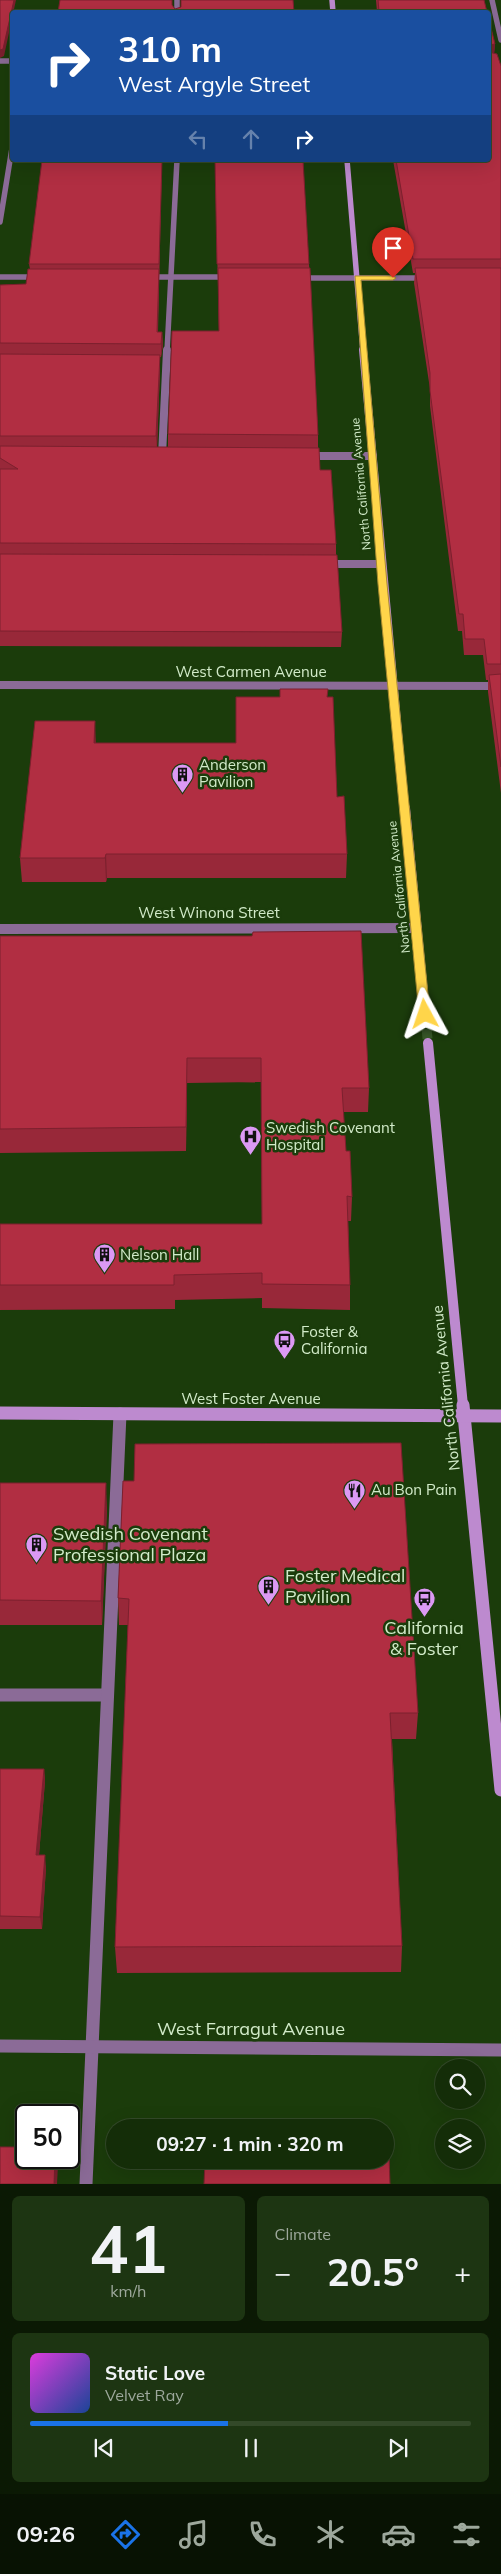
<!DOCTYPE html>
<meta charset="utf-8">
<style>
body{margin:0;font-family:Mulish,sans-serif;background:#1d3512;color:#f1f3f6;height:100vh;display:flex;flex-direction:column;font-size:19px;white-space:nowrap}
*{box-sizing:border-box;margin:0}
p{font-size:16px;color:#9da89c}
.icon{flex:none;width:28px;height:28px;fill:none;stroke:currentColor;stroke-width:2;stroke-linecap:round;stroke-linejoin:round}
.map{position:relative;height:2184px;overflow:hidden}
.details{display:flex;flex-direction:column;gap:12px;padding:12px;background:#0b1904;flex:1}
.details>*{flex:none}
.hud{position:absolute;left:10px;top:10px;width:481px;height:152px;border-radius:5px;box-shadow:0 5px 20px #0002,0 0 0 1px #334929;background:#1a4fa0;color:#fff;overflow:hidden}
.tools{position:absolute;left:435px;top:2059px;display:grid;gap:10px}
.tools a{display:grid;place-items:center;width:50px;height:50px;border-radius:50%;background:#142d08;box-shadow:0 5px 20px #0002,0 0 0 1px #334929;font-size:25px}
.speed{position:absolute;left:15px;top:2104px;display:flex;gap:10px;font-size:25px;font-weight:700;text-align:center}
.speed>*{display:grid;place-content:center;width:65px;height:65px;border-radius:50%;background:#142d08;box-shadow:0 5px 20px #0002,0 0 0 1px #334929;line-height:1}
.speed .limit{border:2px solid #111;border-radius:8px;background:#fff;color:#111}
.pin{position:absolute;display:grid;place-items:center;width:42px;height:42px;color:#fff;margin:-51px -21px;border-radius:50% 50% 50% 0;rotate:-45deg;box-shadow:0 0 5px #0007}
.pin .icon{rotate:45deg}
.me{position:absolute;width:55px;margin:-28px;rotate:355deg;stroke-linejoin:round;filter:drop-shadow(0 0 4px #0008)}
.turn{display:flex;align-items:center;gap:18px;height:105px;padding:0 25px;font-size:22px}
.turn .icon{width:65px;height:65px;stroke-width:2.5}
.turn b{display:block;font-size:35px;line-height:42px}
.lanes{display:flex;align-items:center;height:48px;padding:0 25px;background:#0003;justify-content:center;gap:25px;direction:ltr}
.lanes .off{opacity:.35}
.big{font-size:38px;font-weight:700;line-height:1.1}
.details .card{flex:1;display:flex;flex-direction:column;justify-content:center;gap:8px;min-width:0;padding:0 18px;border-radius:8px;background:#1d3512}
.details .dial{align-items:center;gap:0}
.dial b{font-size:65px;line-height:1}
.song{display:flex;align-items:center;gap:15px}
.cover{width:60px;height:60px;border-radius:8px;background:linear-gradient(135deg,hsl(300 70% 55%),hsl(220 70% 35%))}
.played{height:5px;border-radius:2px;background:linear-gradient(90deg,#1a73e8 45%,#334929 45%)}
.keys{display:flex;justify-content:space-around;direction:ltr}
.heat{display:flex;justify-content:space-between;align-items:center;font-size:28px;direction:ltr}
.details .tiles{flex:1;display:grid;gap:12px;grid-template-columns:1fr 1fr}
.card:last-child{grid-column:span 2}
.trip{position:absolute;left:106px;top:2119px;width:288px;height:50px;border-radius:25px;background:#142d08;box-shadow:0 5px 20px #0002,0 0 0 1px #334929;font-weight:700;line-height:50px;text-align:center}
.tab-bar{display:flex;height:80px;justify-content:space-around;align-items:center;background:#081203;color:#9da89c}
.tab-bar .icon{width:35px;height:35px}
.tab-bar .on{color:#1a73e8}
.tab-bar b{font-size:22px;color:#f1f3f6}
.map>svg:first-child{display:block}
.lines{fill:none;stroke-linecap:round;stroke-linejoin:round}
.secondary-tunnel{stroke:#365628;stroke-width:10;stroke-dasharray:10 5;stroke-linecap:butt}
.service-far2{stroke:#8b6b97;stroke-width:5.5}
.service-far1{stroke:#8b6b97;stroke-width:8}
.service{stroke:#8b6b97;stroke-width:13}
.minor-far3{stroke:#8b6b97;stroke-width:5.5}
.minor-far2{stroke:#8b6b97;stroke-width:8}
.minor-far1{stroke:#8b6b97;stroke-width:10}
.minor{stroke:#8b6b97;stroke-width:13}
.secondary-far3{stroke:#bd8acf;stroke-width:5.5}
.secondary-far2{stroke:#bd8acf;stroke-width:8}
.secondary-far1{stroke:#bd8acf;stroke-width:10}
.secondary{stroke:#bd8acf;stroke-width:13}
.wall{fill:#982839}
.shaded-wall{fill:#7c202e}
.building{fill:#b12e42;stroke:#7c202e}
.route{fill:#ffd54a;stroke:#a68a30}
.labels{text-anchor:middle;stroke-width:5;stroke-linejoin:round;paint-order:stroke}
.far-street-label{font-size:12px;fill:#d2ebc9;stroke:#1b3c0b}
.street-label{font-size:15px;fill:#d2ebc9;stroke:#1b3c0b}
.poi-label{font-size:15px;fill:#d2ebc9;stroke:#1b3c0b;text-anchor:start}
.near-poi-label{font-size:18px;fill:#d2ebc9;stroke:#1b3c0b;text-anchor:start}
.near-street-label{font-size:18px;fill:#d2ebc9;stroke:#1b3c0b}
</style>
<div class="map">
<svg width="501" height="2184" viewBox="0 0 501 2184">
<rect width="100%" height="100%" fill="#1b3c0b"/>
<g class="lines">
<!-- secondary-tunnel -->
<polyline class="secondary-tunnel" points="425,1014 428,1043"/>
<!-- service-far2 -->
<g class="service-far2">
<polyline points="177,0 177,12"/>
<polyline points="492,0 501,40"/>
<polyline points="167,352 177,160"/>
</g>
<!-- service-far1 -->
<g class="service-far1">
<polyline points="162,456 167,350"/>
<polyline points="325,564 381,564"/>
</g>
<!-- service -->
<g class="service">
<polyline points="0,1695 107,1695"/>
<polyline points="86,2184 120,1414"/>
</g>
<!-- minor-far3 -->
<g class="minor-far3">
<polyline points="0,61 12,61"/>
<polyline points="0,222 12,148"/>
<polyline points="0,277 39,277"/>
<polyline points="146,277 231,277"/>
<polyline points="298,278 426,278"/>
</g>
<!-- minor-far2 -->
<g class="minor-far2">
<polyline points="306,456 373,456"/>
<polyline points="0,685 501,686"/>
</g>
<!-- minor-far1 -->
<polyline class="minor-far1" points="0,929 417,928"/>
<!-- minor -->
<polyline class="minor" points="0,2046 501,2050"/>
<!-- secondary-far3 -->
<g class="secondary-far3">
<polyline points="332,0 333,12"/>
<polyline points="347,160 363,352"/>
</g>
<!-- secondary-far2 -->
<polyline class="secondary-far2" points="363,350 405,809"/>
<!-- secondary-far1 -->
<g class="secondary-far1">
<polyline points="405,808 425,1014"/>
<polyline points="428,1043 463,1406"/>
</g>
<!-- secondary -->
<g class="secondary">
<polyline points="463,1405 501,1790"/>
<polyline points="0,1413 501,1416"/>
</g>
</g>
<!-- wall -->
<g class="wall">
<polygon points="376,0 484,0 487,12 377,12"/>
<polygon points="489,20 495,44 494,53 501,66 501,793 488,692 488,680 486,680 483,655 464,655 462,631 458,631 430,406 430,389 414,283 415,273 413,273 393,160 489,160"/>
<polygon points="162,160 158,332 162,332 163,345 161,357 160,357 160,369 157,447 168,447 168,434 219,331 215,160 309,264 318,435 318,448 320,470 336,544 336,555 342,632 341,647 0,646 0,285 26,284 30,269 29,264"/>
<polygon points="327,697 337,797 347,854 346,878 107,878 106,882 22,882 20,858 96,743 236,743"/>
<polygon points="0,936 369,1088 368,1112 343,1112 346,1151 352,1197 351,1221 348,1221 350,1285 350,1310 262,1308 262,1298 175,1300 175,1309 0,1310 0,1224 262,1224 261,1082 187,1083 186,1151 0,1153"/>
<polygon points="123,1481 418,1713 416,1739 392,1739 402,1946 401,1972 117,1973 115,1947 128,1625 119,1625 118,1598"/>
<polygon points="0,1483 107,1507 102,1625 0,1625"/>
<polygon points="0,1769 44,1769 45,1781 39,1855 46,1867 42,1929 0,1929"/>
</g>
<!-- shaded-wall -->
<g class="shaded-wall">
<polygon points="14,0 16,0 4,56 0,58 0,50"/>
<polygon points="495,44 494,57 489,58 489,45"/>
<polygon points="159,269 159,282 157,345 157,332"/>
<polygon points="162,332 163,345 161,357 161,344"/>
<polygon points="160,355 160,369 157,450 156,436"/>
<polygon points="95,721 96,744 94,743"/>
<polygon points="106,854 107,878 106,882 105,858"/>
<polygon points="187,1058 187,1083 186,1151 186,1127"/>
<polygon points="106,1483 107,1507 102,1625 101,1601"/>
<polygon points="44,1769 45,1781 38,1867 36,1855"/>
<polygon points="45,1855 46,1867 42,1929 40,1917"/>
<polygon points="55,2158 57,2158 58,2165 57,2184 54,2184"/>
</g>
<!-- building -->
<g class="building">
<polygon points="0,0 14,0 3,49 0,50"/>
<polygon points="60,0 172,0 172,5 175,9 181,7 181,0 293,0 294,12 58,12"/>
<polygon points="378,0 484,0 487,12 379,12"/>
<polygon points="489,20 495,44 489,45"/>
<polygon points="489,52 497,54 501,66 501,259 413,259 396,160 489,160"/>
<polygon points="42,160 162,160 159,264 29,264"/>
<polygon points="215,160 303,160 309,264 217,264"/>
<polygon points="218,268 310,268 318,435 168,434 172,331 219,331"/>
<polygon points="415,268 501,268 501,664 487,664 484,639 465,639 463,614 459,614 430,391 430,373"/>
<polygon points="28,269 159,269 157,332 162,332 161,344 0,343 0,285 26,284"/>
<polygon points="0,354 160,355 156,436 0,436"/>
<polygon points="0,446 319,448 320,470 331,470 336,544 0,543 0,469 18,469 0,458"/>
<polygon points="0,554 337,555 342,632 0,631"/>
<polygon points="501,674 501,767 489,675"/>
<polygon points="280,689 328,689 327,697 333,697 337,797 344,796 347,854 106,854 105,858 20,858 35,721 95,721 94,743 236,743 236,697 280,697"/>
<polygon points="361,931 369,1088 342,1088 346,1151 350,1151 352,1197 347,1196 350,1285 262,1284 262,1273 174,1275 174,1285 0,1285 0,1224 262,1224 261,1058 187,1058 186,1127 0,1129 0,936 252,936 253,932"/>
<polygon points="401,1443 418,1713 390,1713 402,1946 115,1947 129,1599 118,1598 123,1481 134,1481 135,1444"/>
<polygon points="0,1483 106,1483 101,1601 0,1600"/>
<polygon points="0,1769 44,1769 36,1855 45,1855 40,1917 0,1916"/>
<polygon points="0,2147 26,2147 26,2158 55,2158 54,2184 0,2184"/>
<polygon points="385,2155 389,2155 390,2184 204,2184 205,2160 385,2160"/>
</g>
<!-- route -->
<polygon class="route" points="355,276 393,276 396,278 393,280 361,280 387,584 430,1014 425,1018 419,1014 378,584"/>
<!-- icons -->
<defs>
<symbol id="building-pin" viewBox="-11 -11 22 30"><path d="M0 17L-7.5 6A9.5 9.5 0 1 1 7.5 6Z" fill="#dc99f4" stroke="#1b3c0b"/><path d="M-4-6H4V6H1V3H-1V6H-4ZM-2.5-4.3h1.7v1.8h-1.7ZM.8-4.3h1.7v1.8H.8ZM-2.5-1h1.7V.8h-1.7ZM.8-1h1.7V.8H.8Z" fill="#111"/></symbol>
<symbol id="hospital-pin" viewBox="-11 -11 22 30"><path d="M0 17L-7.5 6A9.5 9.5 0 1 1 7.5 6Z" fill="#dc99f4" stroke="#1b3c0b"/><path d="M-5-5h3v3.5h4V-5h3V5h-3V1.5h-4V5h-3Z" fill="#111"/></symbol>
<symbol id="bus-pin" viewBox="-11 -11 22 30"><path d="M0 17L-7.5 6A9.5 9.5 0 1 1 7.5 6Z" fill="#dc99f4" stroke="#1b3c0b"/><path d="M-5-6H5V4H4V6H2V4H-2V6H-4V4H-5ZM-3.5-4V0h7V-4ZM-3.5 1.2v1.5H-2V1.2ZM2 1.2v1.5H3.5V1.2Z" fill="#111"/></symbol>
<symbol id="restaurant-pin" viewBox="-11 -11 22 30"><path d="M0 17L-7.5 6A9.5 9.5 0 1 1 7.5 6Z" fill="#dc99f4" stroke="#1b3c0b"/><path d="M-5-6h1v4h1v-4h1v4h1v-4h1v5L-1.5 .5V6h-2V.5L-5-1ZM5-6V6H3V1.5H1.5Q1.5-4 5-6Z" fill="#111"/></symbol>
</defs>
<g fill-rule="evenodd">
<use href="#building-pin" x="170" y="762" width="25" height="34"/>
<use href="#hospital-pin" x="238" y="1124" width="25" height="34"/>
<use href="#building-pin" x="92" y="1242" width="25" height="34"/>
<use href="#bus-pin" x="272" y="1328" width="25" height="34"/>
<use href="#restaurant-pin" x="342" y="1478" width="25" height="34"/>
<use href="#building-pin" x="24" y="1532" width="25" height="34"/>
<use href="#building-pin" x="256" y="1574" width="25" height="34"/>
<use href="#bus-pin" x="412" y="1586" width="25" height="34"/>
</g>
<g class="labels">
<!-- far-street labels -->
<g class="far-street-label">
<text transform="translate(361 484) rotate(-95)" y="4">North California Avenue</text>
<text transform="translate(399 887) rotate(-96)" y="4">North California Avenue</text>
</g>
<!-- street labels -->
<g class="street-label">
<text x="251" y="677">West Carmen Avenue</text>
<text x="209" y="918">West Winona Street</text>
<text transform="translate(446 1388) rotate(-96)" y="5">North California Avenue</text>
<text x="251" y="1404">West Foster Avenue</text>
</g>
<!-- poi labels -->
<g class="poi-label">
<text x="199" y="770">Anderson<tspan x="199" dy="17">Pavilion</tspan></text>
<text x="266" y="1133">Swedish Covenant<tspan x="266" dy="17">Hospital</tspan></text>
<text x="120" y="1260">Nelson Hall</text>
<text x="301" y="1337">Foster &amp;<tspan x="301" dy="17">California</tspan></text>
<text x="371" y="1495">Au Bon Pain</text>
</g>
<!-- near-poi labels -->
<g class="near-poi-label">
<text x="53" y="1540">Swedish Covenant<tspan x="53" dy="21">Professional Plaza</tspan></text>
<text x="285" y="1582">Foster Medical<tspan x="285" dy="21">Pavilion</tspan></text>
<text x="424" y="1634" text-anchor="middle">California<tspan x="424" dy="21">&amp; Foster</tspan></text>
</g>
<!-- near-street labels -->
<g class="near-street-label">
<text x="251" y="2035">West Farragut Avenue</text>
</g>
</g>
</svg>
<div class="tools">
<a><svg class="icon" aria-label="search" viewBox="0 0 24 24"><circle cx="10" cy="10" r="6"/><path d="M15 15l6 6"/></svg></a>
<a><svg class="icon" aria-label="layers" viewBox="0 0 24 24"><path d="M12 4l9 5-9 5-9-5zM3 14l9 5 9-5"/></svg></a>
</div>
<div class="speed"><div class="limit">50</div></div>
<div class="pin" style="left:393px;top:278px;background:#d93025"><svg class="icon" aria-label="arrive" viewBox="0 0 24 24"><path d="M6 21V4h12l-3 4 3 4H6"/></svg></div>
<svg class="me" style="left:425px;top:1014px" viewBox="-20 -20 40 40"><path d="M0-17L14 15 0 8-14 15z" fill="#ffd54a" stroke="#fff" stroke-width="4"/></svg>
<div class="trip">09:27 · 1 min · 320 m</div>
<div class="hud">
<div class="turn"><svg class="icon" aria-label="right" viewBox="0 0 24 24"><path d="M7 20v-9h11M14 6l5 5-5 5"/></svg><div><b>310 m</b>West Argyle Street</div></div>
<div class="lanes"><svg class="icon off" aria-label="left" viewBox="0 0 24 24"><path d="M17 20v-9H6M10 6l-5 5 5 5"/></svg><svg class="icon off" aria-label="ahead" viewBox="0 0 24 24"><path d="M12 20V5M6 11l6-6 6 6"/></svg><svg class="icon" aria-label="right" viewBox="0 0 24 24"><path d="M7 20v-9h11M14 6l5 5-5 5"/></svg></div>
</div>
</div>
<section class="details">
<div class="tiles">
<div class="card dial"><b>41</b><p>km/h</p></div>
<div class="card"><p>Climate</p>
<div class="heat"><a>−</a><b class="big">20.5°</b><a>+</a></div>
</div>
<div class="card">
<div class="song"><i class="cover"></i><div><b>Static Love</b><p>Velvet Ray</p></div></div>
<div class="played"></div>
<div class="keys"><svg class="icon" aria-label="previous" viewBox="0 0 24 24"><path d="M18 5L8 12l10 7zM5 5v14"/></svg><svg class="icon" aria-label="pause" viewBox="0 0 24 24"><path d="M8 5v14M16 5v14"/></svg><svg class="icon" aria-label="next" viewBox="0 0 24 24"><path d="M6 5l10 7-10 7zM19 5v14"/></svg></div>
</div>
</div>
</section>
<nav class="tab-bar">
<b>09:26</b>
<svg class="icon on" aria-label="directions" viewBox="0 0 24 24"><path d="M12 3l9 9-9 9-9-9zM9 14v-3h6M13 9l2 2-2 2"/></svg>
<svg class="icon" aria-label="music" viewBox="0 0 24 24"><path d="M9 18V5l10-2v13"/><circle cx="6" cy="18" r="3"/><circle cx="16" cy="16" r="3"/></svg>
<svg class="icon" aria-label="phone" viewBox="0 0 24 24"><path d="M5 4h4l2 5-3 2q2 4 5 5l2-3 5 2v4C11 20 4 13 5 4z"/></svg>
<svg class="icon" aria-label="climate" viewBox="0 0 24 24"><path d="M12 3v18M4 7l16 10M4 17L20 7"/></svg>
<svg class="icon" aria-label="car" viewBox="0 0 24 24"><path d="M5 17H2v-5l4-1 3-4h7l3 4 3 1v5h-3M9 17h6M6 11h13"/><circle cx="7" cy="17" r="2"/><circle cx="17" cy="17" r="2"/></svg>
<svg class="icon" aria-label="filters" viewBox="0 0 24 24"><path d="M4 7h16M4 17h16"/><circle cx="9" cy="7" r="2"/><circle cx="15" cy="17" r="2"/></svg>
</nav>
